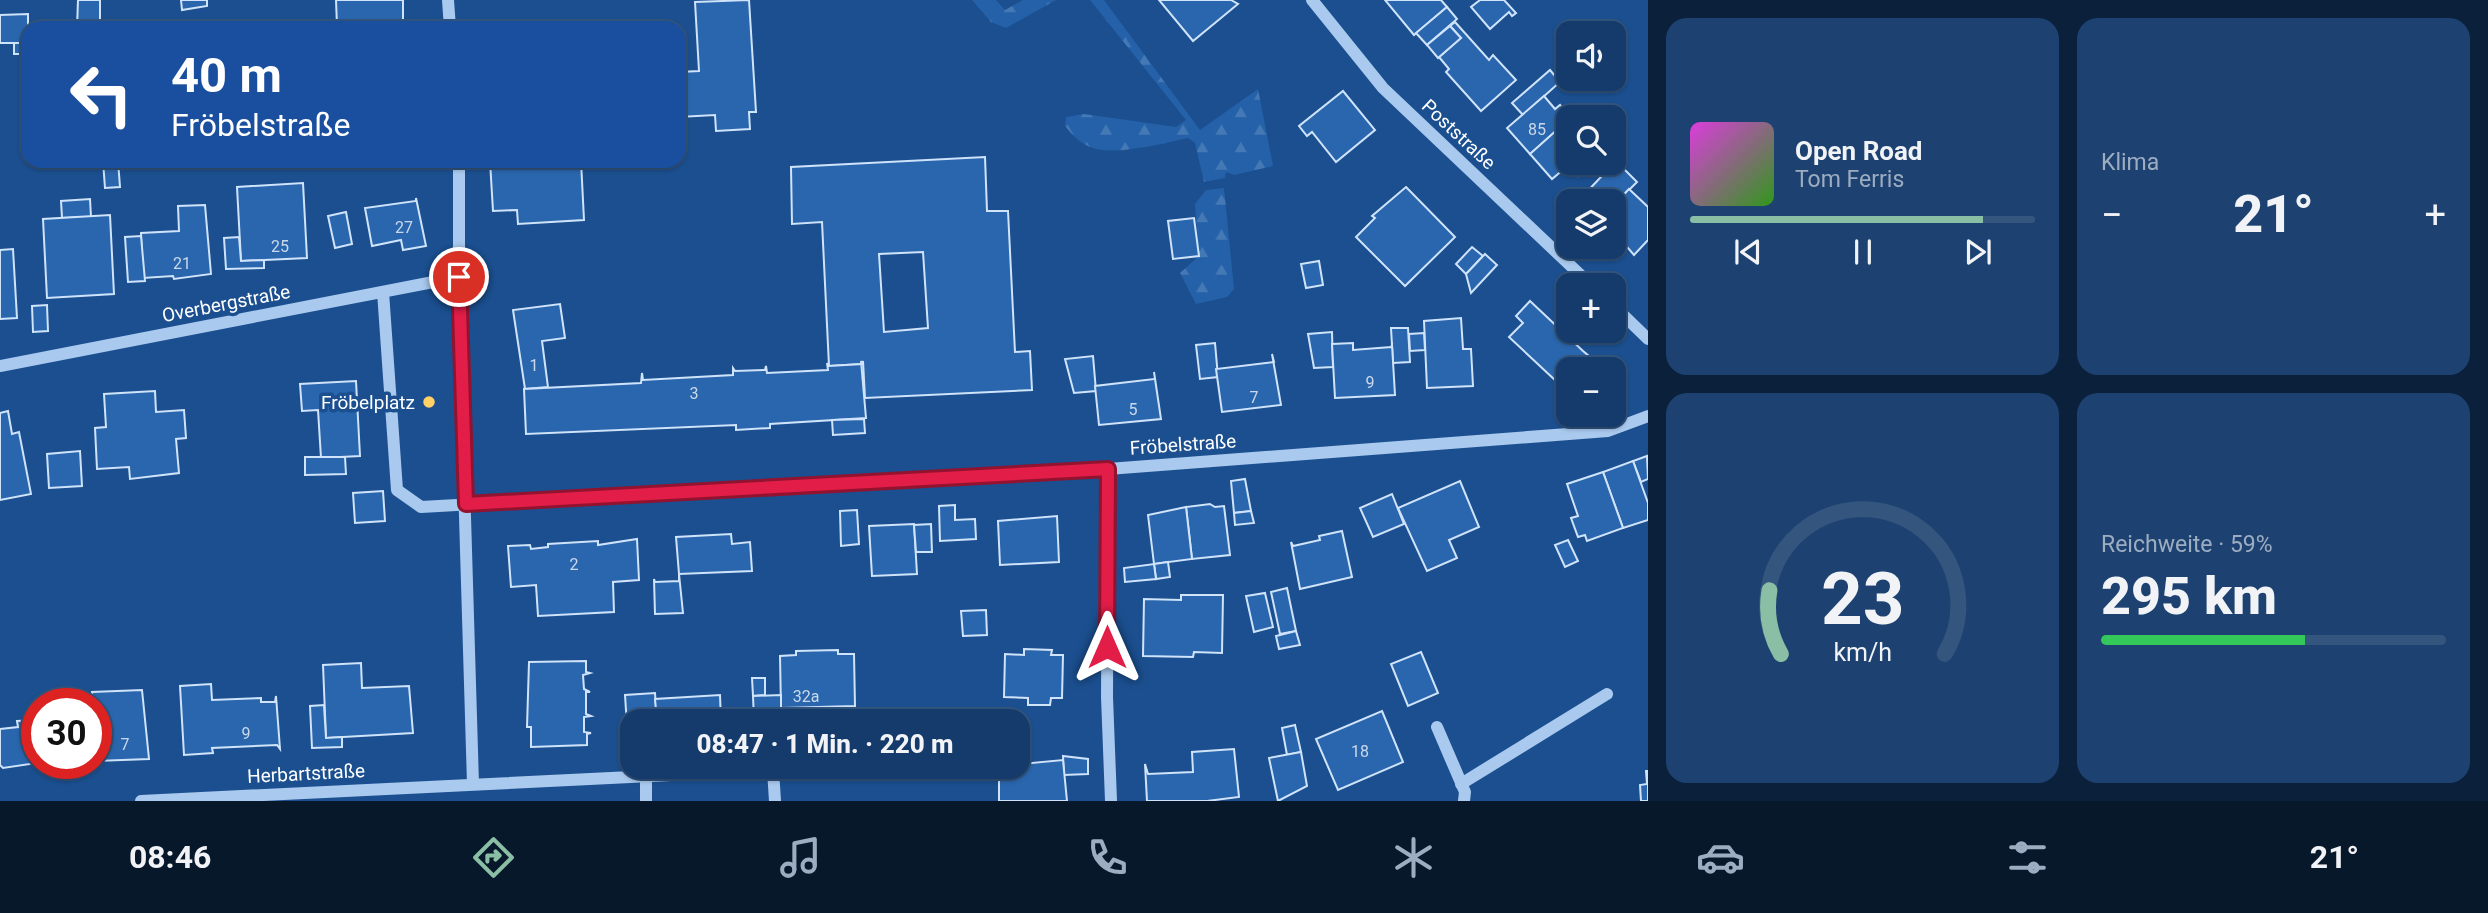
<!DOCTYPE html>
<html lang="de">
<meta charset="utf-8">
<style>
body{margin:0;font-family:Roboto,sans-serif;background:#1d4271;color:#f1f3f6;height:100vh;display:flex;flex-direction:column;font-size:26px;white-space:nowrap}
*{box-sizing:border-box;margin:0}
p{font-size:23px;color:#9dadc1}
.icon{flex:none;width:38px;height:38px;fill:none;stroke:currentColor;stroke-width:2;stroke-linecap:round;stroke-linejoin:round}
.map{position:relative;flex:1;overflow:hidden}
.side{display:flex;flex-direction:column;gap:18px;padding:18px;background:#0b203b;width:840px}
.side>*{flex:none}
.top-card{position:absolute;left:21px;top:21px;width:665px;height:147px;border-radius:21px;box-shadow:0 2px 5px #0004,0 0 0 2px #33557e;background:#1a4fa0;color:#fff;overflow:hidden}
.fabs{position:absolute;left:1556px;top:21px;display:grid;gap:14px}
.fabs a{display:grid;place-items:center;width:70px;height:70px;border-radius:14px;background:#143b6b;box-shadow:0 2px 5px #0004,0 0 0 2px #33557e;font-size:35px}
.speed{position:absolute;left:21px;top:688px;display:flex;gap:14px;font-size:35px;font-weight:700;text-align:center}
.speed>*{display:grid;place-content:center;width:91px;height:91px;border-radius:50%;background:#143b6b;box-shadow:0 2px 5px #0004,0 0 0 2px #33557e;line-height:1}
.speed .limit{border:10px solid #d22;background:#fff;color:#111}
.pin{position:absolute;display:grid;place-items:center;width:60px;height:60px;color:#fff;margin:-30px;border:4px solid #fff;border-radius:50%;box-shadow:0 2px 7px #0007}
.me{position:absolute;width:77px;margin:-38px;rotate:0deg;stroke-linejoin:round;filter:drop-shadow(0 0 5px #0008)}
.turn{display:flex;align-items:center;gap:24px;height:147px;padding:0 35px;font-size:32px}
.turn .icon{width:91px;height:91px;stroke-width:2.5}
.turn b{display:block;font-size:49px;line-height:60px}
.big{font-size:52px;font-weight:800;line-height:1.1}
.side .card{flex:1;display:flex;flex-direction:column;justify-content:center;gap:10px;min-width:0;padding:0 24px;border-radius:21px;background:#1d4271}
.side .dial{align-items:center;gap:0}
.dial svg{height:182px;overflow:visible;fill:none;stroke:#33557e;stroke-width:7;stroke-linecap:round;text-anchor:middle}
.dial text{fill:#f1f3f6;stroke:none}
.song{display:flex;align-items:center;gap:21px}
.cover{width:84px;height:84px;border-radius:10px;background:linear-gradient(135deg,hsl(300 70% 55%),hsl(110 70% 35%))}
.played{height:7px;border-radius:4px;background:linear-gradient(90deg,#8abfa5 85%,#33557e 85%)}
.keys{display:flex;justify-content:space-around;direction:ltr}
.heat{display:flex;justify-content:space-between;align-items:center;font-size:38px;direction:ltr}
.charge{height:10px;border-radius:5px;background:linear-gradient(90deg,#34c759 59%,#33557e 0)}
.side .tiles{flex:1;display:grid;gap:18px;grid-template-columns:repeat(2,1fr)}
.trip{position:absolute;left:620px;top:709px;width:410px;height:70px;border-radius:21px;background:#143b6b;box-shadow:0 2px 5px #0004,0 0 0 2px #33557e;font-weight:800;line-height:70px;text-align:center}
.tabs{display:flex;height:112px;justify-content:space-around;align-items:center;background:#08182b;color:#9dadc1}
.tabs .icon{width:49px;height:49px}
.tabs .active{color:#8abfa5}
.tabs b{font-size:32px;color:#f1f3f6}
main{display:flex;flex:1;min-height:0}
.map>svg:first-child{display:block}
.forest{fill:url(#forest-firs)}
.building{fill:#2a66ad;stroke:#cfe3fa;stroke-width:2;fill-rule:evenodd}
.lines{fill:none;stroke-linecap:round;stroke-linejoin:round}
.minor{stroke:#a9c9ee;stroke-width:12}
.route-casing{stroke:#92132f;stroke-width:18}
.route{stroke:#e11d48;stroke-width:12}
.poi-dot{fill:#ffd166;stroke:#1b4f8f;stroke-width:2.5}
.labels{text-anchor:middle;stroke-width:7;stroke-linejoin:round;paint-order:stroke}
.number-label{font-size:16px;fill:#cad9ea}
.street-label{font-size:19px;fill:#fff;stroke:#1b4f8f}
.poi-label{font-size:19px;fill:#fff;stroke:#1b4f8f;text-anchor:end}
</style>
<main>
<div class="map">
<svg width="1648" height="801" viewBox="0 0 1648 801">
<defs>
<pattern id="forest-firs" width="22" height="20" patternUnits="userSpaceOnUse" patternTransform="scale(1.75)"><rect width="22" height="20" fill="#2461a8"/><path d="M5 1l3.5 6h-7zM16 11l3.5 6h-7z" fill="#4579b5"/></pattern>
</defs>
<rect width="100%" height="100%" fill="#1b4f8f"/>
<!-- forest -->
<g class="forest">
<polygon points="972,0 996,0 1005,10 1023,0 1056,0 1006,28 991,22"/>
<path d="M1090 0H1104L1200 130 1258 89 1273 166 1234 175 1226 172 1225 178 1204 182 1195 143 1188 138C1165 143 1111 157 1090 147 1080 143 1071 134 1065 126L1066 117 1084 114 1176 127 1186 120Z"/>
<polygon points="1224,188 1234,289 1227,297 1196,304 1180,273 1199,256 1195,204 1206,190"/>
</g>
<!-- building -->
<g class="building">
<polygon points="78,0 100,0 100,28 77,28"/>
<polygon points="181,0 207,0 207,6 182,10"/>
<polygon points="336,0 403,0 403,24 337,26"/>
<polygon points="749,0 756,112 749,112 750,129 716,131 715,115 679,117 679,72 699,71 695,2"/>
<polygon points="1159,0 1231,0 1238,4 1193,41"/>
<polygon points="1385,0 1441,0 1447,7 1414,35"/>
<polygon points="1480,0 1504,0 1516,13 1512,16 1509,12 1490,29 1471,7"/>
<polygon points="1447,7 1457,19 1427,45 1416,33"/>
<polygon points="28,14 28,43 0,43 0,15"/>
<polygon points="1455,22 1489,60 1493,55 1516,80 1481,111 1446,72 1449,69 1439,57 1461,38 1450,26"/>
<polygon points="1450,26 1461,38 1438,58 1427,45"/>
<rect x="14" y="43" width="14" height="11"/>
<polygon points="1550,70 1560,82 1523,115 1512,103"/>
<polygon points="1343,91 1375,130 1336,162 1312,132 1307,136 1299,126"/>
<polygon points="1544,96 1555,109 1560,105 1570,117 1583,107 1530,154 1507,128"/>
<polygon points="1568,120 1568,163 1571,163 1552,179 1530,154"/>
<path d="M985 157 987 211H1008L1015 352 1030 351 1032 390 865 398 863 361 862 364 829 366 822 222 792 224 791 167ZM923 252 928 328 884 332 879 254Z"/>
<polygon points="103,161 118,161 120,187 105,188"/>
<polygon points="490,161 581,161 584,220 518,224 517,210 493,211"/>
<polygon points="1616,161 1637,182 1614,205 1614,201 1586,201 1582,197"/>
<polygon points="1570,163 1593,163 1578,176 1568,165"/>
<polygon points="303,183 307,258 241,261 237,187"/>
<polygon points="1406,187 1455,237 1405,286 1356,237 1375,218 1372,216"/>
<polygon points="1629,189 1648,207 1648,240 1634,255 1614,232 1614,205"/>
<polygon points="416,198 426,246 403,250 401,240 372,246 365,208 416,201"/>
<polygon points="90,199 91,217 62,218 61,201"/>
<polygon points="205,205 211,274 174,279 173,276 143,278 141,233 179,231 178,206"/>
<polygon points="346,212 352,244 335,248 328,216"/>
<polygon points="110,215 114,294 47,298 43,219"/>
<polygon points="1194,218 1199,256 1173,259 1168,221"/>
<polygon points="141,236 145,281 128,282 125,237"/>
<polygon points="239,237 241,261 264,260 264,268 226,269 224,238"/>
<polygon points="1472,247 1483,256 1466,274 1456,264"/>
<polygon points="13,249 17,318 0,319 0,250"/>
<polygon points="1485,254 1497,265 1471,293 1466,274"/>
<polygon points="1319,261 1323,285 1306,288 1301,264"/>
<polygon points="1530,301 1583,351 1601,366 1598,369 1568,369 1568,383 1560,376 1556,381 1509,337 1523,323 1516,316"/>
<polygon points="560,304 565,338 542,341 548,387 525,389 513,310"/>
<polygon points="47,305 48,331 33,332 32,306"/>
<polygon points="1461,318 1463,349 1471,349 1473,386 1427,388 1424,321"/>
<polygon points="1391,328 1408,328 1410,362 1393,363"/>
<polygon points="1332,332 1333,367 1314,368 1308,334"/>
<polygon points="1424,333 1425,350 1410,351 1409,334"/>
<polygon points="1215,343 1218,377 1200,379 1196,345"/>
<polygon points="1353,343 1353,350 1391,347 1392,345 1395,395 1335,398 1332,344"/>
<polygon points="1272,354 1281,405 1222,412 1216,369 1274,362"/>
<polygon points="1093,356 1096,391 1074,393 1065,359"/>
<polygon points="861,361 866,418 770,424 770,428 736,430 736,425 526,434 524,389 641,383 642,373 643,380 733,375 733,368 735,371 765,370 766,366 767,373 828,370 827,363 829,366 862,364"/>
<polygon points="1154,372 1161,419 1099,425 1095,386 1155,379"/>
<polygon points="356,381 360,456 321,458 318,410 302,411 300,384"/>
<polygon points="155,391 156,412 184,410 186,438 176,439 179,473 130,479 129,467 97,469 95,428 106,427 104,394"/>
<polygon points="8,411 12,434 19,432 31,494 0,500 0,413"/>
<polygon points="864,419 865,433 833,435 832,420"/>
<polygon points="80,451 82,486 49,488 47,454"/>
<polygon points="1647,456 1648,479 1641,482 1633,461"/>
<polygon points="305,457 345,457 346,474 305,475"/>
<polygon points="1633,461 1648,503 1648,520 1623,528 1603,472"/>
<polygon points="1603,472 1623,528 1587,541 1585,535 1578,537 1571,518 1578,516 1567,484"/>
<polygon points="1245,479 1251,511 1234,513 1231,481"/>
<polygon points="1460,481 1479,527 1449,540 1457,558 1427,571 1398,508"/>
<polygon points="383,491 385,521 355,523 353,493"/>
<polygon points="1392,494 1404,524 1373,537 1360,508"/>
<polygon points="1210,504 1215,507 1224,506 1230,555 1192,559 1186,507"/>
<polygon points="955,505 955,520 975,519 976,539 940,541 939,506"/>
<polygon points="1186,507 1192,559 1154,564 1148,515"/>
<polygon points="857,510 859,544 841,546 840,511"/>
<polygon points="1251,511 1254,523 1235,525 1234,513"/>
<polygon points="1057,516 1059,562 1000,565 998,521"/>
<polygon points="914,524 917,574 872,576 869,526"/>
<polygon points="931,524 932,552 916,552 914,525"/>
<polygon points="1342,531 1352,577 1300,589 1291,542 1293,546 1320,540 1319,536"/>
<polygon points="731,534 732,544 750,542 752,571 679,574 676,537"/>
<polygon points="637,539 639,580 613,582 614,612 538,616 536,585 511,587 508,546 530,545 531,549 548,547 548,544 598,541 598,545"/>
<polygon points="1568,540 1578,561 1565,567 1555,545"/>
<polygon points="1168,562 1170,577 1156,579 1154,564"/>
<polygon points="1154,564 1156,579 1125,582 1124,568"/>
<polygon points="679,574 683,613 655,614 654,579 655,582 679,581"/>
<polygon points="1287,588 1296,631 1280,634 1271,592"/>
<polygon points="1265,593 1273,627 1254,632 1246,596"/>
<polygon points="1181,595 1223,595 1222,653 1194,652 1193,657 1143,656 1144,599 1181,600"/>
<polygon points="986,610 987,635 963,636 961,611"/>
<polygon points="1296,631 1300,645 1279,649 1276,636"/>
<polygon points="1024,649 1052,650 1051,655 1063,655 1062,698 1051,698 1050,705 1028,705 1028,698 1004,697 1005,654 1024,655"/>
<polygon points="838,650 838,654 854,654 855,706 781,708 780,656 796,655 796,651"/>
<polygon points="1421,652 1438,693 1408,706 1391,664"/>
<polygon points="586,661 586,672 590,673 583,675 584,689 590,692 586,692 586,714 591,716 584,717 584,732 591,733 587,734 587,745 531,747 531,727 527,727 529,662"/>
<polygon points="361,663 362,688 409,686 413,733 326,738 323,665"/>
<polygon points="752,678 765,678 765,695 753,696"/>
<polygon points="211,684 212,700 261,698 261,702 275,702 276,696 280,749 277,745 212,748 213,753 184,755 180,686"/>
<polygon points="142,690 149,759 96,761 96,704 93,704 92,692"/>
<polygon points="655,693 657,721 632,721 632,725 627,726 625,695"/>
<polygon points="720,695 721,721 657,721 655,699"/>
<polygon points="781,695 781,719 754,720 753,696"/>
<polygon points="324,705 326,738 342,737 342,747 312,748 310,706"/>
<rect x="990" y="708" width="13" height="13"/>
<polygon points="1382,711 1403,762 1338,790 1316,739"/>
<polygon points="37,720 37,763 3,768 0,765 0,729 18,727 17,721"/>
<polygon points="1295,725 1301,752 1287,755 1282,728"/>
<polygon points="1234,749 1239,797 1207,801 1147,801 1145,764 1148,774 1193,772 1192,752"/>
<polygon points="1301,752 1307,786 1278,801 1269,758"/>
<polygon points="1063,756 1088,759 1088,774 1064,775"/>
<polygon points="1063,760 1067,801 999,801 999,766"/>
<polygon points="1646,771 1648,771 1648,801 1641,801 1640,785 1647,784"/>
</g>
<g class="lines">
<!-- minor -->
<g class="minor">
<polyline points="448,0 450,28"/>
<polyline points="1312,0 1383,88 1591,285"/>
<polyline points="459,161 459,316 473,784"/>
<polyline points="383,292 397,490 421,507 1108,469 1608,431 1648,416"/>
<polyline points="1614,306 1648,339"/>
<polyline points="0,366 459,277"/>
<polyline points="1108,469 1107,697 1111,801"/>
<polyline points="1437,727 1465,792 1464,801"/>
<polyline points="646,776 646,801"/>
<polyline points="1461,784 1607,694"/>
<polyline points="141,801 773,770 775,801"/>
</g>
</g>
<g class="lines">
<defs>
<polyline id="route" points="459,277 466,504 1108,469 1107,647"/>
</defs>
<!-- route casing -->
<use href="#route" class="route-casing"/>
<!-- route -->
<use href="#route" class="route"/>
</g>
<!-- markers -->
<circle class="poi-dot" cx="429" cy="402" r="7"/>
<g class="labels">
<!-- number labels -->
<g class="number-label">
<text x="1537" y="135">85</text>
<text x="404" y="233">27</text>
<text x="280" y="252">25</text>
<text x="182" y="269">21</text>
<text x="534" y="371">1</text>
<text x="1370" y="388">9</text>
<text x="694" y="399">3</text>
<text x="1254" y="403">7</text>
<text x="1133" y="415">5</text>
<text x="574" y="570">2</text>
<text x="806" y="702">32a</text>
<text x="246" y="739">9</text>
<text x="125" y="750">7</text>
<text x="1360" y="757">18</text>
</g>
<!-- street labels -->
<g class="street-label">
<text transform="translate(1459 134) rotate(43)" y="7">Poststraße</text>
<text transform="translate(226 303) rotate(-11)" y="7">Overbergstraße</text>
<text transform="translate(1183 444) rotate(-4)" y="7">Fröbelstraße</text>
<text transform="translate(306 773) rotate(-3)" y="7">Herbartstraße</text>
</g>
<!-- poi labels -->
<g class="poi-label">
<text x="415" y="409">Fröbelplatz</text>
</g>
</g>
</svg>
<div class="fabs">
<a><svg class="icon" aria-label="sound" viewBox="0 0 24 24"><path d="M4 9h4l5-4v14l-5-4H4zM17 9q2 3 0 6"/></svg></a>
<a><svg class="icon" aria-label="search" viewBox="0 0 24 24"><circle cx="10" cy="10" r="6"/><path d="M15 15l6 6"/></svg></a>
<a><svg class="icon" aria-label="layers" viewBox="0 0 24 24"><path d="M12 4l9 5-9 5-9-5zM3 14l9 5 9-5"/></svg></a>
<a>+</a>
<a>−</a>
</div>
<div class="speed"><div class="limit">30</div></div>
<div class="pin" style="left:459px;top:277px;background:#d93025"><svg class="icon" aria-label="arrive" viewBox="0 0 24 24"><path d="M6 21V4h12l-3 4 3 4H6"/></svg></div>
<svg class="me" style="left:1107px;top:647px" viewBox="-20 -20 40 40"><path d="M0-17L14 15 0 8-14 15z" fill="#e11d48" stroke="#fff" stroke-width="4"/></svg>
<div class="trip">08:47 · 1 Min. · 220 m</div>
<div class="top-card">
<div class="turn"><svg class="icon" aria-label="left" viewBox="0 0 24 24"><path d="M17 20v-9H6M10 6l-5 5 5 5"/></svg><div><b>40 m</b>Fröbelstraße</div></div>
</div>
</div>
<section class="side">
<div class="tiles">
<div class="card">
<div class="song"><i class="cover"></i><div><b>Open Road</b><p>Tom Ferris</p></div></div>
<div class="played"></div>
<div class="keys"><svg class="icon" aria-label="previous" viewBox="0 0 24 24"><path d="M18 5L8 12l10 7zM5 5v14"/></svg><svg class="icon" aria-label="pause" viewBox="0 0 24 24"><path d="M8 5v14M16 5v14"/></svg><svg class="icon" aria-label="next" viewBox="0 0 24 24"><path d="M6 5l10 7-10 7zM19 5v14"/></svg></div>
</div>
<div class="card"><p>Klima</p>
<div class="heat"><a>−</a><b class="big">21°</b><a>+</a></div>
</div>
<div class="card dial"><svg viewBox="0 0 100 80">
<path d="M14 69A42 42 0 1 1 86 69"/>
<path d="M14 69A42 42 0 0 1 9 41" stroke="#8abfa5"/>
<text x="50" y="56" font-size="32" font-weight="700">23</text>
<text x="50" y="72" font-size="11">km/h</text>
</svg></div>
<div class="card"><p>Reichweite · 59%</p><b class="big">295 km</b><div class="charge"></div></div>
</div>
</section>
</main>
<nav class="tabs">
<b>08:46</b>
<svg class="icon active" aria-label="directions" viewBox="0 0 24 24"><path d="M12 3l9 9-9 9-9-9zM9 14v-3h6M13 9l2 2-2 2"/></svg>
<svg class="icon" aria-label="music" viewBox="0 0 24 24"><path d="M9 18V5l10-2v13"/><circle cx="6" cy="18" r="3"/><circle cx="16" cy="16" r="3"/></svg>
<svg class="icon" aria-label="phone" viewBox="0 0 24 24"><path d="M5 4h4l2 5-3 2q2 4 5 5l2-3 5 2v4C11 20 4 13 5 4z"/></svg>
<svg class="icon" aria-label="climate" viewBox="0 0 24 24"><path d="M12 3v18M4 7l16 10M4 17L20 7"/></svg>
<svg class="icon" aria-label="car" viewBox="0 0 24 24"><path d="M5 17H2v-5l4-1 3-4h7l3 4 3 1v5h-3M9 17h6M6 11h13"/><circle cx="7" cy="17" r="2"/><circle cx="17" cy="17" r="2"/></svg>
<svg class="icon" aria-label="filters" viewBox="0 0 24 24"><path d="M4 7h16M4 17h16"/><circle cx="9" cy="7" r="2"/><circle cx="15" cy="17" r="2"/></svg>
<b>21°</b>
</nav>
